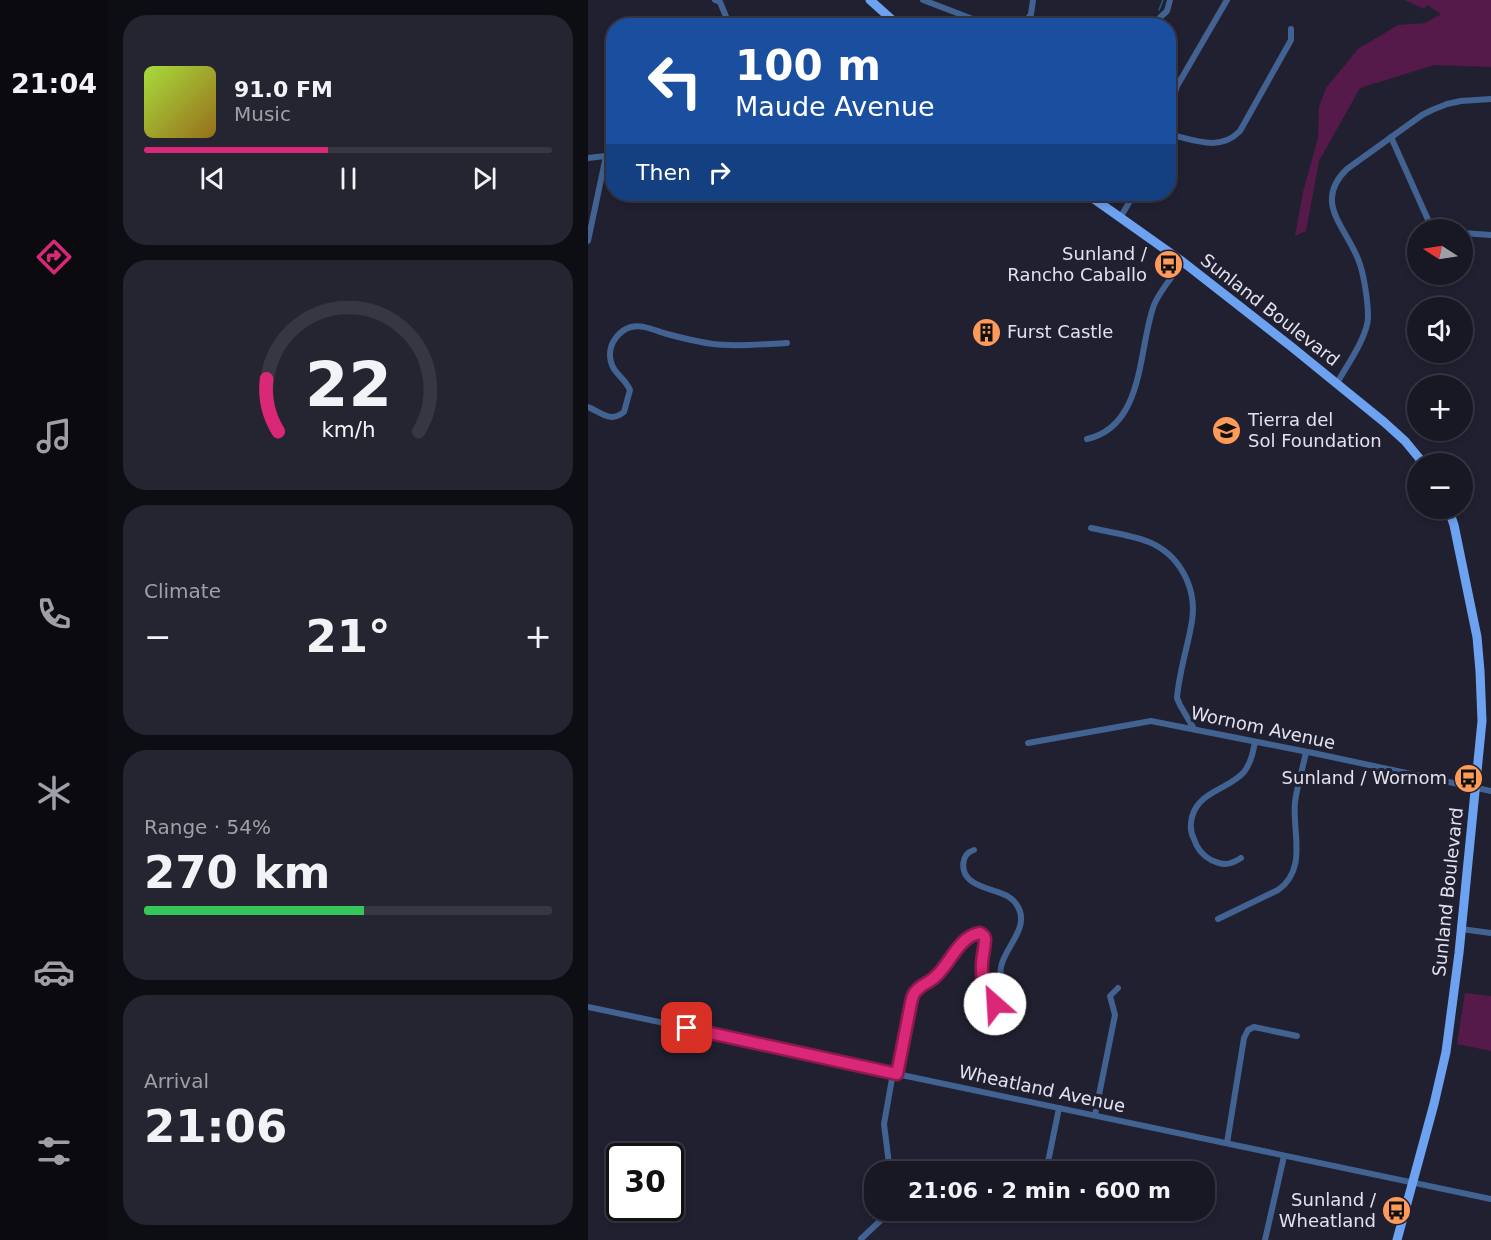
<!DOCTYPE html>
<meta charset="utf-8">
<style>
body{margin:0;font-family:"DejaVu Sans",sans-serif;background:#252532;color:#f1f3f6;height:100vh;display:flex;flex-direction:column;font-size:22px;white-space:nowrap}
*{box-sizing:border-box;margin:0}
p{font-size:20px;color:#9fa0a7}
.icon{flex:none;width:33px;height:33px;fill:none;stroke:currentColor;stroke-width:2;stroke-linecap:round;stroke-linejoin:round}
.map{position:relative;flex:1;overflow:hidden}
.details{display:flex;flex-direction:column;gap:15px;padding:15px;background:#0d0d14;width:480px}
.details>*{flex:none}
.top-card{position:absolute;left:18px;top:18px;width:570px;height:183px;border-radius:24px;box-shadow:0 3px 9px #0003,0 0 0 2px #363742;background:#1a4fa0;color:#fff;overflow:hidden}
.needle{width:39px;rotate:282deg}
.tools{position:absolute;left:819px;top:219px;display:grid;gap:12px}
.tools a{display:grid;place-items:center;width:66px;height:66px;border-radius:50%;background:#181825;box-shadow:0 3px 9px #0003,0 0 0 2px #363742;font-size:30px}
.speed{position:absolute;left:18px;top:1143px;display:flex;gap:12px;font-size:30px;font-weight:700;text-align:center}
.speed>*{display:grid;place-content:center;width:78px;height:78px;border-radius:50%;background:#181825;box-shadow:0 3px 9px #0003,0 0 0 2px #363742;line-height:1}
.speed .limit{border:3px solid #111;border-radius:9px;background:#fff;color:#111}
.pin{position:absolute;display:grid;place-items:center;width:51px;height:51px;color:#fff;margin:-26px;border-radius:12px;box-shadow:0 3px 9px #0006}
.me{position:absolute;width:66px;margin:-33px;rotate:334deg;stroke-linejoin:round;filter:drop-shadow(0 0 4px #0008)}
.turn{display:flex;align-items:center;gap:21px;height:126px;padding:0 30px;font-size:27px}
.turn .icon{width:78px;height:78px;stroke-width:2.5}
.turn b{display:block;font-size:42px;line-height:51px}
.then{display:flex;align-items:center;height:57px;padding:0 30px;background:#0003;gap:12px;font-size:22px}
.big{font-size:45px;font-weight:700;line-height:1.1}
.details .card{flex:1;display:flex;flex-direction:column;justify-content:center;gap:9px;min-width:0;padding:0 21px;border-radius:24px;background:#252532}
.details .dial{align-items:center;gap:0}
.dial svg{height:156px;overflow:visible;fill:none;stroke:#363742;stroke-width:7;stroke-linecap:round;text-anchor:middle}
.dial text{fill:#f1f3f6;stroke:none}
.song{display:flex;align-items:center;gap:18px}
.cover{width:72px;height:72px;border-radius:9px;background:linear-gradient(135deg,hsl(80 70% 55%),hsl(40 70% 35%))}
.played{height:6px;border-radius:3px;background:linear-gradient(90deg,#db2777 45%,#363742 45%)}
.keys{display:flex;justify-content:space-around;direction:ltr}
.heat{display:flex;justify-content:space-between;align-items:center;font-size:33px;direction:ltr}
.charge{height:9px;border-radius:4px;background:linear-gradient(90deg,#34c759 54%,#363742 0)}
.trip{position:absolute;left:276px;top:1161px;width:351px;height:60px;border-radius:24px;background:#181825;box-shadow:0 3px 9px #0003,0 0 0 2px #363742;font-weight:700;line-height:60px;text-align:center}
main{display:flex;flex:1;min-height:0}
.dock{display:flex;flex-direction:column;width:108px;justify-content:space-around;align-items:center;background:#0a0a0f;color:#9fa0a7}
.dock .icon{width:42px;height:42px}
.dock .active{color:#db2777}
.dock b{font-size:27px;color:#f1f3f6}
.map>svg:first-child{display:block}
.green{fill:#551a4a}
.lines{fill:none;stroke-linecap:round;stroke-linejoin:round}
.stream{stroke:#23607d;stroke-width:1.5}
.street{stroke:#426291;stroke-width:6}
.primary{stroke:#6da2f0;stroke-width:9}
.route-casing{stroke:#8e194d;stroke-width:15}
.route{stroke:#db2777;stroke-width:10}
.labels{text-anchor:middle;stroke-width:6;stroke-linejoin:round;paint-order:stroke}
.poi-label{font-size:18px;fill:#e2e2ee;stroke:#202031;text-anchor:end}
.street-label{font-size:18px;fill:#e2e2ee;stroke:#202031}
</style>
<main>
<nav class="dock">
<b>21:04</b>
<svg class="icon active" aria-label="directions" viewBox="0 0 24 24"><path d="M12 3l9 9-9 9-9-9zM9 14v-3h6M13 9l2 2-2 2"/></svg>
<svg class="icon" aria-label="music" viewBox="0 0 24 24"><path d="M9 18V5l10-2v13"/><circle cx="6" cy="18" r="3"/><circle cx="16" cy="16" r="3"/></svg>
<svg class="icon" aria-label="phone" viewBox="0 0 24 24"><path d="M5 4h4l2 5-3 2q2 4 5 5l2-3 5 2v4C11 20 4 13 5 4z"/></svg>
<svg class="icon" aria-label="climate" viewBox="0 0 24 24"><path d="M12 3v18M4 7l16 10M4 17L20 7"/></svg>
<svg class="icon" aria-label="car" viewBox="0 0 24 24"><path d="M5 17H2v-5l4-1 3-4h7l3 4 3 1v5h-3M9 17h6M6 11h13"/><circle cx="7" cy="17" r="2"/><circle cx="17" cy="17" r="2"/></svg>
<svg class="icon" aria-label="filters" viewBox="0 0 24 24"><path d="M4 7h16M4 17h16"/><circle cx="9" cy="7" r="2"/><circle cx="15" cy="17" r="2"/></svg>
</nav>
<section class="details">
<div class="card">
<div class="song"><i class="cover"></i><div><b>91.0 FM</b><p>Music</p></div></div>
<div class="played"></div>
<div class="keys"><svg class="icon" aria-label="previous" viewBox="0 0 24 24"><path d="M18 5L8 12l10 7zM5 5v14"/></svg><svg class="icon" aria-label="pause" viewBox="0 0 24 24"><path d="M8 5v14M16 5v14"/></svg><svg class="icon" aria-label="next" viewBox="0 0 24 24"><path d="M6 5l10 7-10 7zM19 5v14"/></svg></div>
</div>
<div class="card dial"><svg viewBox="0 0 100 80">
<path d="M14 69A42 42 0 1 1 86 69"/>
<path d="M14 69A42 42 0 0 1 8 42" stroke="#db2777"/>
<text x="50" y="56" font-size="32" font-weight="700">22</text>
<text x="50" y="72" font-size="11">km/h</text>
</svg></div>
<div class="card"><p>Climate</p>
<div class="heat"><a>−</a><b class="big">21°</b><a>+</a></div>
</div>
<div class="card"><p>Range · 54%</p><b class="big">270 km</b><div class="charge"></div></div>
<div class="card"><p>Arrival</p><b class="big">21:06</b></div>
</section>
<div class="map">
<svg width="903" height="1240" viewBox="0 0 903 1240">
<rect width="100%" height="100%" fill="#202031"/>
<!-- green -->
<g class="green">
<polygon points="817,0 903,0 903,67 846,65 772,88 731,161 718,231 707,236 715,192 730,138 731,107 738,88 770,49 810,25 837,23 853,14 839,5 836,9"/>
<polygon points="877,993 903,996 903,1051 869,1044"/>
</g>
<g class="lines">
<!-- stream -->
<polyline class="stream" points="571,10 575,0"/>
<!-- street -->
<g class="street">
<polyline points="127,0 132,2 139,19 140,26"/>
<polyline points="335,0 390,21 397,26"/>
<polyline points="435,26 443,14 445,0"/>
<polyline points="563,26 579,11 582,0"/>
<polyline points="580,123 586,96 589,86 639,0"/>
<path d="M580 134C606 140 632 152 652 131L703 40V29"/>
<polyline points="803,137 841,222 846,226 856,230"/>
<polyline points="0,158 26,155"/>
<polyline points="532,218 546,194"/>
<polyline points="874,233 903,235"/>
<polyline points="0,241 18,156"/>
<path d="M749 383C758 367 780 336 780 317 780 302 776 273 770 259 757 226 725 202 759 169L834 115 844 110 859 104 873 101 903 99"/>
<path d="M0 407C14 413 22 423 36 412L42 390C36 376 22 373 22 354 22 342 32 330 43 327 55 324 68 331 79 334 94 338 110 342 125 344 149 347 175 344 199 343"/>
<path d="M499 439C557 426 550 348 566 305 572 290 586 275 595 262"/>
<path d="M503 528C521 532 544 535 561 542 592 555 609 588 604 621 600 646 591 672 589 698L592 705 606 729"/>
<polyline points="440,743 563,721 725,753 903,791"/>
<path d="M653 858C642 865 636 866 623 860 614 855 609 849 606 839 602 832 602 825 604 817 611 791 640 790 656 772 663 763 665 752 667 742"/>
<path d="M630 919 690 890C720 869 704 832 707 802 709 786 715 768 718 752"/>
<polyline points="873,929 903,933"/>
<polyline points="0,1007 143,1037 309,1074 903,1199"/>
<path d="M309 1074 323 1003 328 991 350 975 373 945 387 934H394L397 939 393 967 400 998C403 1003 408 1004 413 1002L415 999C415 988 411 978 413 967 416 948 442 928 430 907 421 889 396 892 382 880 372 871 373 854 386 850"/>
<polyline points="507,1115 527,1015 522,996 530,988"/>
<polyline points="639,1143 656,1038 660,1030 666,1027 709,1036"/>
<polyline points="302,1172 296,1124 305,1073"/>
<polyline points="458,1172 471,1108"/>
<polyline points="273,1239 293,1220 297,1210"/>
<polyline points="677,1240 696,1156"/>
</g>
<!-- primary -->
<g class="primary">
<polyline points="282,0 311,26"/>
<polyline points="499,194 595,262 705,348 796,422 817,441 836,464"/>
<polyline points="809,1240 846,1104 858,1052 871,953 894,721 892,671 889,637 866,525 860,508"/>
</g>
</g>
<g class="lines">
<defs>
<path id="route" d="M99 1028 309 1074 323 1003C324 998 325 993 329 990 334 984 343 982 348 976 362 964 371 936 392 933L396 936 397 939C397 949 393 959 394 969 394 980 396 999 407 1004"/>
</defs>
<!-- route casing -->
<use href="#route" class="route-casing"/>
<!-- route -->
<use href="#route" class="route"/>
</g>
<!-- icons -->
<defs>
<symbol id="bus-disc" viewBox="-11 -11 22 22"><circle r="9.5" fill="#fe9b59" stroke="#202031"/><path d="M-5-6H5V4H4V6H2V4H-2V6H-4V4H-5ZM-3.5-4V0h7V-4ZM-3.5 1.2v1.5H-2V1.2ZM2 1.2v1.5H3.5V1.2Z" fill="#111"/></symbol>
<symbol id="building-disc" viewBox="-11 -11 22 22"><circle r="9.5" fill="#fe9b59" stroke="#202031"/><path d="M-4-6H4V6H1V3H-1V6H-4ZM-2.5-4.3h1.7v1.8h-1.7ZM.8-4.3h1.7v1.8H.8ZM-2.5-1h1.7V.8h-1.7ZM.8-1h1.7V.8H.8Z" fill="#111"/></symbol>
<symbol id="school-disc" viewBox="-11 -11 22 22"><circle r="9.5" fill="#fe9b59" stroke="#202031"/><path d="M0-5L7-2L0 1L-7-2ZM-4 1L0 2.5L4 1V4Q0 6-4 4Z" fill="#111"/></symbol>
</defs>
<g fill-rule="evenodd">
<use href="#bus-disc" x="564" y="248" width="33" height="33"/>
<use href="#building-disc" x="382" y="316" width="33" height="33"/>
<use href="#school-disc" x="622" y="414" width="33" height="33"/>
<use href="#bus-disc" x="864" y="762" width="33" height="33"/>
<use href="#bus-disc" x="792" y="1194" width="33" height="33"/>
</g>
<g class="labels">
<!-- poi labels -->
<g class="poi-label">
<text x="559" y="260">Sunland /<tspan x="559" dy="21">Rancho Caballo</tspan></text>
<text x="419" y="338" text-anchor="start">Furst Castle</text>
<text x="660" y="426" text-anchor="start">Tierra del<tspan x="660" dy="21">Sol Foundation</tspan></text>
<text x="859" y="784">Sunland / Wornom</text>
<text x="788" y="1206">Sunland /<tspan x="788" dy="21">Wheatland</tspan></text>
</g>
<!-- street labels -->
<g class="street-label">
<text transform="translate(682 310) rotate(38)" y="6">Sunland Boulevard</text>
<text transform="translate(675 728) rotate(12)" y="6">Wornom Avenue</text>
<text transform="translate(860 892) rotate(-84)" y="6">Sunland Boulevard</text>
<text transform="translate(454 1089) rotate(12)" y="6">Wheatland Avenue</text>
</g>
</g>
</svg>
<div class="tools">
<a><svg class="needle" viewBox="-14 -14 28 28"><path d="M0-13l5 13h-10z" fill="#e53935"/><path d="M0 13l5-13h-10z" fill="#9fa0a7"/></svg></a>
<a><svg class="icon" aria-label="sound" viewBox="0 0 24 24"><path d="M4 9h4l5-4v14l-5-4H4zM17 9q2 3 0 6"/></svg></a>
<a>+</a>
<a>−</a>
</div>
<div class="speed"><div class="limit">30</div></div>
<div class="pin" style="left:99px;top:1028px;background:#d93025"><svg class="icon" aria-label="arrive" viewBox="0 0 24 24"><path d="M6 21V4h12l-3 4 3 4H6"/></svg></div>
<svg class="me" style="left:407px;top:1004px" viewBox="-20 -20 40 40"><circle r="19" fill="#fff"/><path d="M0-13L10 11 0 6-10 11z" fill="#db2777"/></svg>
<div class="trip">21:06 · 2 min · 600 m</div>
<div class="top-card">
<div class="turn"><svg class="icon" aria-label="left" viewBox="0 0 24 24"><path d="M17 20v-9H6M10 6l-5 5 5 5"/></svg><div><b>100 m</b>Maude Avenue</div></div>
<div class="then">Then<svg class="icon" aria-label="right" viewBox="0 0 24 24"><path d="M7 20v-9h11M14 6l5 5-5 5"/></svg></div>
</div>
</div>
</main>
